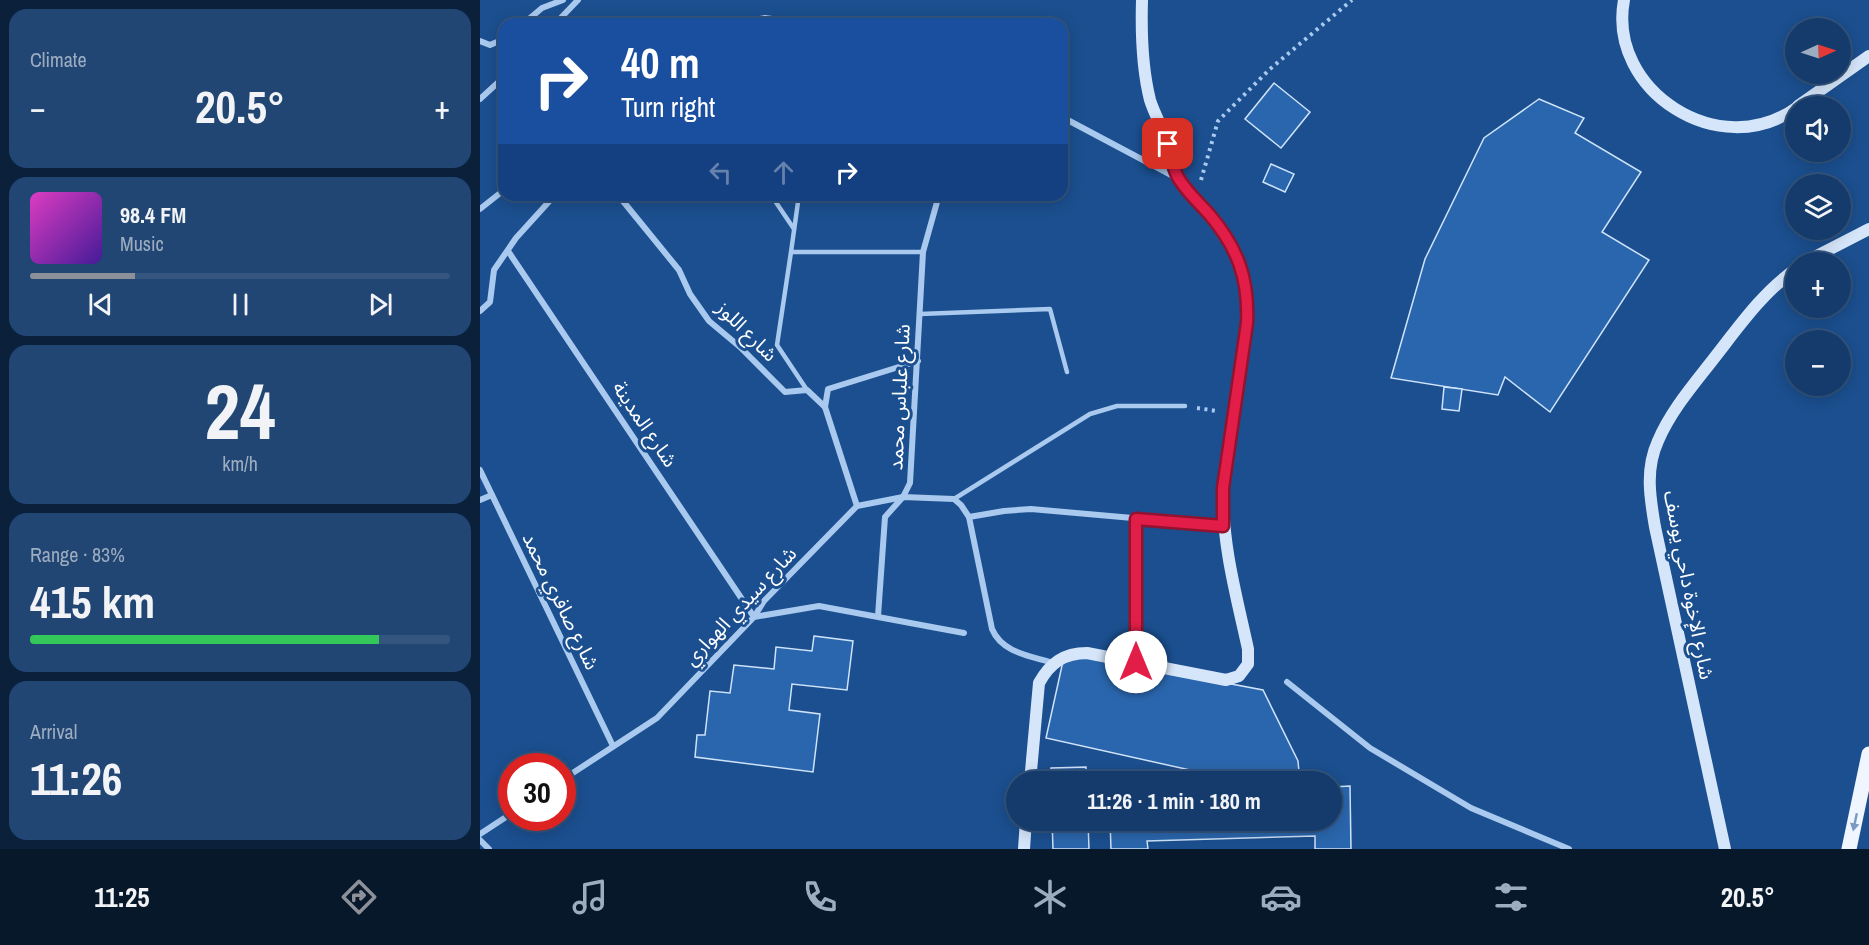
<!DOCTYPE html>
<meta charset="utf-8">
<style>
body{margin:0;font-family:"Archivo Narrow","Noto Sans Arabic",sans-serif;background:#214673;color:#f1f3f6;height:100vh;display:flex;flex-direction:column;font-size:22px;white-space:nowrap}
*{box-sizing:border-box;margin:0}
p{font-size:20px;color:#9dadc1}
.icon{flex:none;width:33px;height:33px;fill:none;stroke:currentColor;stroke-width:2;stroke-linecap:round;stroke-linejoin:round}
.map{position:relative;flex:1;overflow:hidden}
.drawer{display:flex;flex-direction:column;gap:9px;padding:9px;background:#0b203b;width:480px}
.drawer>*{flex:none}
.guide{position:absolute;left:18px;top:18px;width:570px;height:183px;border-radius:18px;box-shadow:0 3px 15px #0003,0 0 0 2px #33557e;background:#1a4fa0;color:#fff;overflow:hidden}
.needle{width:39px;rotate:87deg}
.controls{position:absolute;left:1305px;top:18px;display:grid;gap:12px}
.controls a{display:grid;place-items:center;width:66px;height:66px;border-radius:50%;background:#143b6b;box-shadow:0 3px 15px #0003,0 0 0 2px #33557e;font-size:30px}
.speed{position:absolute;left:18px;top:753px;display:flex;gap:12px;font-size:30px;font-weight:700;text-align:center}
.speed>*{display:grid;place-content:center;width:78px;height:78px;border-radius:50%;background:#143b6b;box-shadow:0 3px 15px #0003,0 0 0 2px #33557e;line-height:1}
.speed .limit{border:9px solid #d22;background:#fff;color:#111}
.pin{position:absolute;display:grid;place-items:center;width:51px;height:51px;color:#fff;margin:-26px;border-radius:12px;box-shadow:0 3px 9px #0006}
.me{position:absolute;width:66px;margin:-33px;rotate:0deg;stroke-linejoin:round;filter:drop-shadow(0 0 4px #0008)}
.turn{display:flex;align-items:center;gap:21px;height:126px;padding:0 24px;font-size:27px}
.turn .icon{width:78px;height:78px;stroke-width:2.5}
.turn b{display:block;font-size:42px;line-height:51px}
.lanes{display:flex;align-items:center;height:57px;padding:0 24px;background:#0003;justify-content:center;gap:30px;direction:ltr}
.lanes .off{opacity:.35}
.big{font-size:45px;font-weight:700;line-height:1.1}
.drawer .card{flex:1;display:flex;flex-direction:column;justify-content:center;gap:9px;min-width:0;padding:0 21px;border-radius:18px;background:#214673}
.drawer .dial{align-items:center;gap:0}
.dial b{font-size:78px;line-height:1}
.song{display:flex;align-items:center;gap:18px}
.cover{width:72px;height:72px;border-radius:9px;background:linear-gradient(135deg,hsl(310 70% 55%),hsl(260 70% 35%))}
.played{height:6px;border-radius:3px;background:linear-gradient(90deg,#8c9099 25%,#33557e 25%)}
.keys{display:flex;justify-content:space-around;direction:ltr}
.heat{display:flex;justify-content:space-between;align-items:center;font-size:33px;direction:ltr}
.charge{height:9px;border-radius:4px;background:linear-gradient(90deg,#34c759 83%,#33557e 0)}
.trip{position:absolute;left:526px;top:771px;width:336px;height:60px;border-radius:30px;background:#143b6b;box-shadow:0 3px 15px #0003,0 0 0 2px #33557e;font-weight:700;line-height:60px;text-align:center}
.menu{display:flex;height:96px;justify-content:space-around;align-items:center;background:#08182b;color:#9dadc1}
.menu .icon{width:42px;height:42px}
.menu .selected{color:#8c9099}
.menu b{font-size:27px;color:#f1f3f6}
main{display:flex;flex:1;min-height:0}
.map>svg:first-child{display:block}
.building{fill:#2a66ad;stroke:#cfe3fa;stroke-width:1.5}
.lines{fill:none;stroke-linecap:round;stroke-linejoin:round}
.path{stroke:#a9c9ee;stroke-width:4;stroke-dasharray:3 4.5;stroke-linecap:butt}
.lane{stroke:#a9c9ee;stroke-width:4.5}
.street{stroke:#a9c9ee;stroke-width:6}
.secondary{stroke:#d6e6fa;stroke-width:12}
.primary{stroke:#f0f6ff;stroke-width:15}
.oneway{fill:#7b9ac1}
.route-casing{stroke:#92132f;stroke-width:15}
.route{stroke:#e11d48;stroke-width:10}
.labels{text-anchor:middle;stroke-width:6;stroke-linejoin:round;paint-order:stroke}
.street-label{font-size:20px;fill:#fff;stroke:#1b4f8f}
</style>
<main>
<section class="drawer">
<div class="card"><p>Climate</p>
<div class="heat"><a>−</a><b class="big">20.5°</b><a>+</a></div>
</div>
<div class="card">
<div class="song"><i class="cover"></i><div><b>98.4 FM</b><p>Music</p></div></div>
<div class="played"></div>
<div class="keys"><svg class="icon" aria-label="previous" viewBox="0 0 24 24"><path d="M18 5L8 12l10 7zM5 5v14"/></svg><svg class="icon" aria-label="pause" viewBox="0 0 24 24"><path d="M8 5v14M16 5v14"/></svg><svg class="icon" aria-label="next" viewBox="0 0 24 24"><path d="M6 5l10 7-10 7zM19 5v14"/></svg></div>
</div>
<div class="card dial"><b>24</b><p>km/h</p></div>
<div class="card"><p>Range · 83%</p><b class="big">415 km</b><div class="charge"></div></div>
<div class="card"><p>Arrival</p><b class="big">11:26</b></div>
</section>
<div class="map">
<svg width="1389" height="849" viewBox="0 0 1389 849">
<rect width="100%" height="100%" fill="#1b4f8f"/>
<!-- building -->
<g class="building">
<polygon points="794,83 830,112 801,148 765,119"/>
<polygon points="1059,99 1104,118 1095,133 1161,172 1122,232 1169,260 1070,412 1025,377 1018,395 911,378 945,259 1004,138"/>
<polygon points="791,164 814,174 805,192 783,182"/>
<polygon points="964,387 982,389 979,411 962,409"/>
<polygon points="334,636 373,641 367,690 312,684 309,710 340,714 333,772 215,757 217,735 225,735 230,691 250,693 254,665 294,669 296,647 332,651"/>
<polygon points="603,656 783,690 818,761 819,772 746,778 566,738 583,661"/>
<polygon points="606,767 606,782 571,782 571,768"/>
<polygon points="870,786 871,849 835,849 835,836 667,841 668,849 631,849 630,820 852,820 852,787"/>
<polygon points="572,820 608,820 609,849 573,849"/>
</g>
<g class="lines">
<!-- path -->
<g class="path">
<polyline points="721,180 738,121 790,69 872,0"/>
<polyline points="717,408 737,411"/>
</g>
<!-- lane -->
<g class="lane">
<polyline points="291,195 314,229"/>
<polyline points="319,195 311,252 443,252"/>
<polyline points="311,252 297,345 327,390"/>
<polyline points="440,314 570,309 587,372"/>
<polyline points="474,499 610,414 637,406 705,406"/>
</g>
<!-- street -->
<g class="street">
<polyline points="43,24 62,8 83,0"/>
<polyline points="75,24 98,0"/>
<polyline points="249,24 285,18 328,24"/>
<polyline points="0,41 10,45 24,39"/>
<polyline points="0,99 24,77"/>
<polyline points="582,117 695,177"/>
<polyline points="138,195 199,270 210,294 229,321 260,347 305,392 327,390 345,407"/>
<polyline points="0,209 24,190"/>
<polyline points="28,251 274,617 339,606 484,633"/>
<polyline points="0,311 10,302 14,270 36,238 75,195"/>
<polyline points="0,470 133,746"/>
<polyline points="0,500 12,495"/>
<polyline points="377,506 345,407 348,389 438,361"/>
<polyline points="489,517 524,511 551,509 743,526"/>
<polyline points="656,519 656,662"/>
<polyline points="398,616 405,517 423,497 430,483 443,252 459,195"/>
<polyline points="807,682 890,748 991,808 1089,849"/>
<path d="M82 780 177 718 274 617 284 601 377 506 423 497 474 499 481 505 489 517 512 629C522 653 551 656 573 663"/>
<polyline points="0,834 32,813"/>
<polyline points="0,840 9,849"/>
</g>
<!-- secondary -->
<g class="secondary">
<path d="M1144 0C1127 91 1240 163 1316 108"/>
<polyline points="1318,106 1389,56"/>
<polyline points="1325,262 1389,229"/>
<path d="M550 782 559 683C570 663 584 653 607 653L746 680 759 676 768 664V649C756 594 742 545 743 488L767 323C769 274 755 245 723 208 715 199 702 188 697 177 693 167 692 156 689 146 684 130 675 116 670 100 662 68 661 33 662 0"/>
<polyline points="544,849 546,820"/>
<path d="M1245 849 1175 527C1170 498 1165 469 1178 441 1191 410 1215 383 1235 357 1260 325 1283 292 1316 269"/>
</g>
<!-- primary -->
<polyline class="primary" points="1369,849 1389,754"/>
</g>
<!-- one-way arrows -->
<defs><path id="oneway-solid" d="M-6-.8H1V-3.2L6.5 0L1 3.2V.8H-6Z" transform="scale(1.5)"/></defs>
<use class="oneway" href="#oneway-solid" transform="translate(1375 822) rotate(102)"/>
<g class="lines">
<defs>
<path id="route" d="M656 662V519L743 526V488L767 323C769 279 758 248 729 214 719 203 707 192 699 179 693 170 691 155 688 144"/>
</defs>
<!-- route casing -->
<use href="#route" class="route-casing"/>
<!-- route -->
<use href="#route" class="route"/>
</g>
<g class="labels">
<!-- street labels -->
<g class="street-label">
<text transform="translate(267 331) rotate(45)" y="7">شارع اللوز</text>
<text transform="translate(419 397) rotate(-87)" y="7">شارع علباس محمد</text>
<text transform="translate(165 424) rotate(56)" y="7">شارع المدينة</text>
<text transform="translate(1209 585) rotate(79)" y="7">شارع الإخوة داحي يوسف</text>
<text transform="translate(81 601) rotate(64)" y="7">شارع صافري محمد</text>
<text transform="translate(260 606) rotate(-47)" y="7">شارع سيدي الهواري</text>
</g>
</g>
</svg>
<div class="controls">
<a><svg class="needle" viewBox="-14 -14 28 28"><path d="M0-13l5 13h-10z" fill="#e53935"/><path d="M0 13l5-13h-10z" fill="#9dadc1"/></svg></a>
<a><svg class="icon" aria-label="sound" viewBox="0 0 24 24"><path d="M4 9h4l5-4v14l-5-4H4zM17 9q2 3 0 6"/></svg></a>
<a><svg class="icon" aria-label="layers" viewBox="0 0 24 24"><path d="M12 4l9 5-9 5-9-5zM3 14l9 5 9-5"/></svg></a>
<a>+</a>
<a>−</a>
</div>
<div class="speed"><div class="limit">30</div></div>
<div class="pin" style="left:688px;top:144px;background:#d93025"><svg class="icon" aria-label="arrive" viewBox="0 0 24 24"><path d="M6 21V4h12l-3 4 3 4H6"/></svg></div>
<svg class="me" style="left:656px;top:662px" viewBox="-20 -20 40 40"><circle r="19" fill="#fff"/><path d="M0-13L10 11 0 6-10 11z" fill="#e11d48"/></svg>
<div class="trip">11:26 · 1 min · 180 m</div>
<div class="guide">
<div class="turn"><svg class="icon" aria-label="right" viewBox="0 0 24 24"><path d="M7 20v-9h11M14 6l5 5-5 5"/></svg><div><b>40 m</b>Turn right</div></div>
<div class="lanes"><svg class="icon off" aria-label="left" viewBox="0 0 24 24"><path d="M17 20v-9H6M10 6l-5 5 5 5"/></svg><svg class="icon off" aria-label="ahead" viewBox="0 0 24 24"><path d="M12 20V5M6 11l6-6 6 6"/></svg><svg class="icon" aria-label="right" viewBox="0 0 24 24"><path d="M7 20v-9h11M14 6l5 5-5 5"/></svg></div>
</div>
</div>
</main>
<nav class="menu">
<b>11:25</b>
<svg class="icon selected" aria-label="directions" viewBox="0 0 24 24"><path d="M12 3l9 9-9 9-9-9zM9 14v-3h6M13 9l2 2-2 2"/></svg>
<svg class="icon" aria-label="music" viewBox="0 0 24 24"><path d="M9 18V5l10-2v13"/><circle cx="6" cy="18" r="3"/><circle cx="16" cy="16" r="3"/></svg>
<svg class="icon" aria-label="phone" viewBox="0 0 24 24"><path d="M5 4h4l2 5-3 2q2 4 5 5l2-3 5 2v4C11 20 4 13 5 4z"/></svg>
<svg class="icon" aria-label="climate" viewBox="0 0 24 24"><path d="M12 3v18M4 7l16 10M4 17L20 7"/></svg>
<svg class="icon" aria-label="car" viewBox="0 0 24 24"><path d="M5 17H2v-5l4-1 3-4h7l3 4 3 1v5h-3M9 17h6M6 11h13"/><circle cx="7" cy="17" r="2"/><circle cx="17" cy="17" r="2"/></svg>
<svg class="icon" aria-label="filters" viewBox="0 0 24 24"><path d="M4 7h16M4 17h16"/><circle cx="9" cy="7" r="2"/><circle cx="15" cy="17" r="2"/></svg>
<b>20.5°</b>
</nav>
